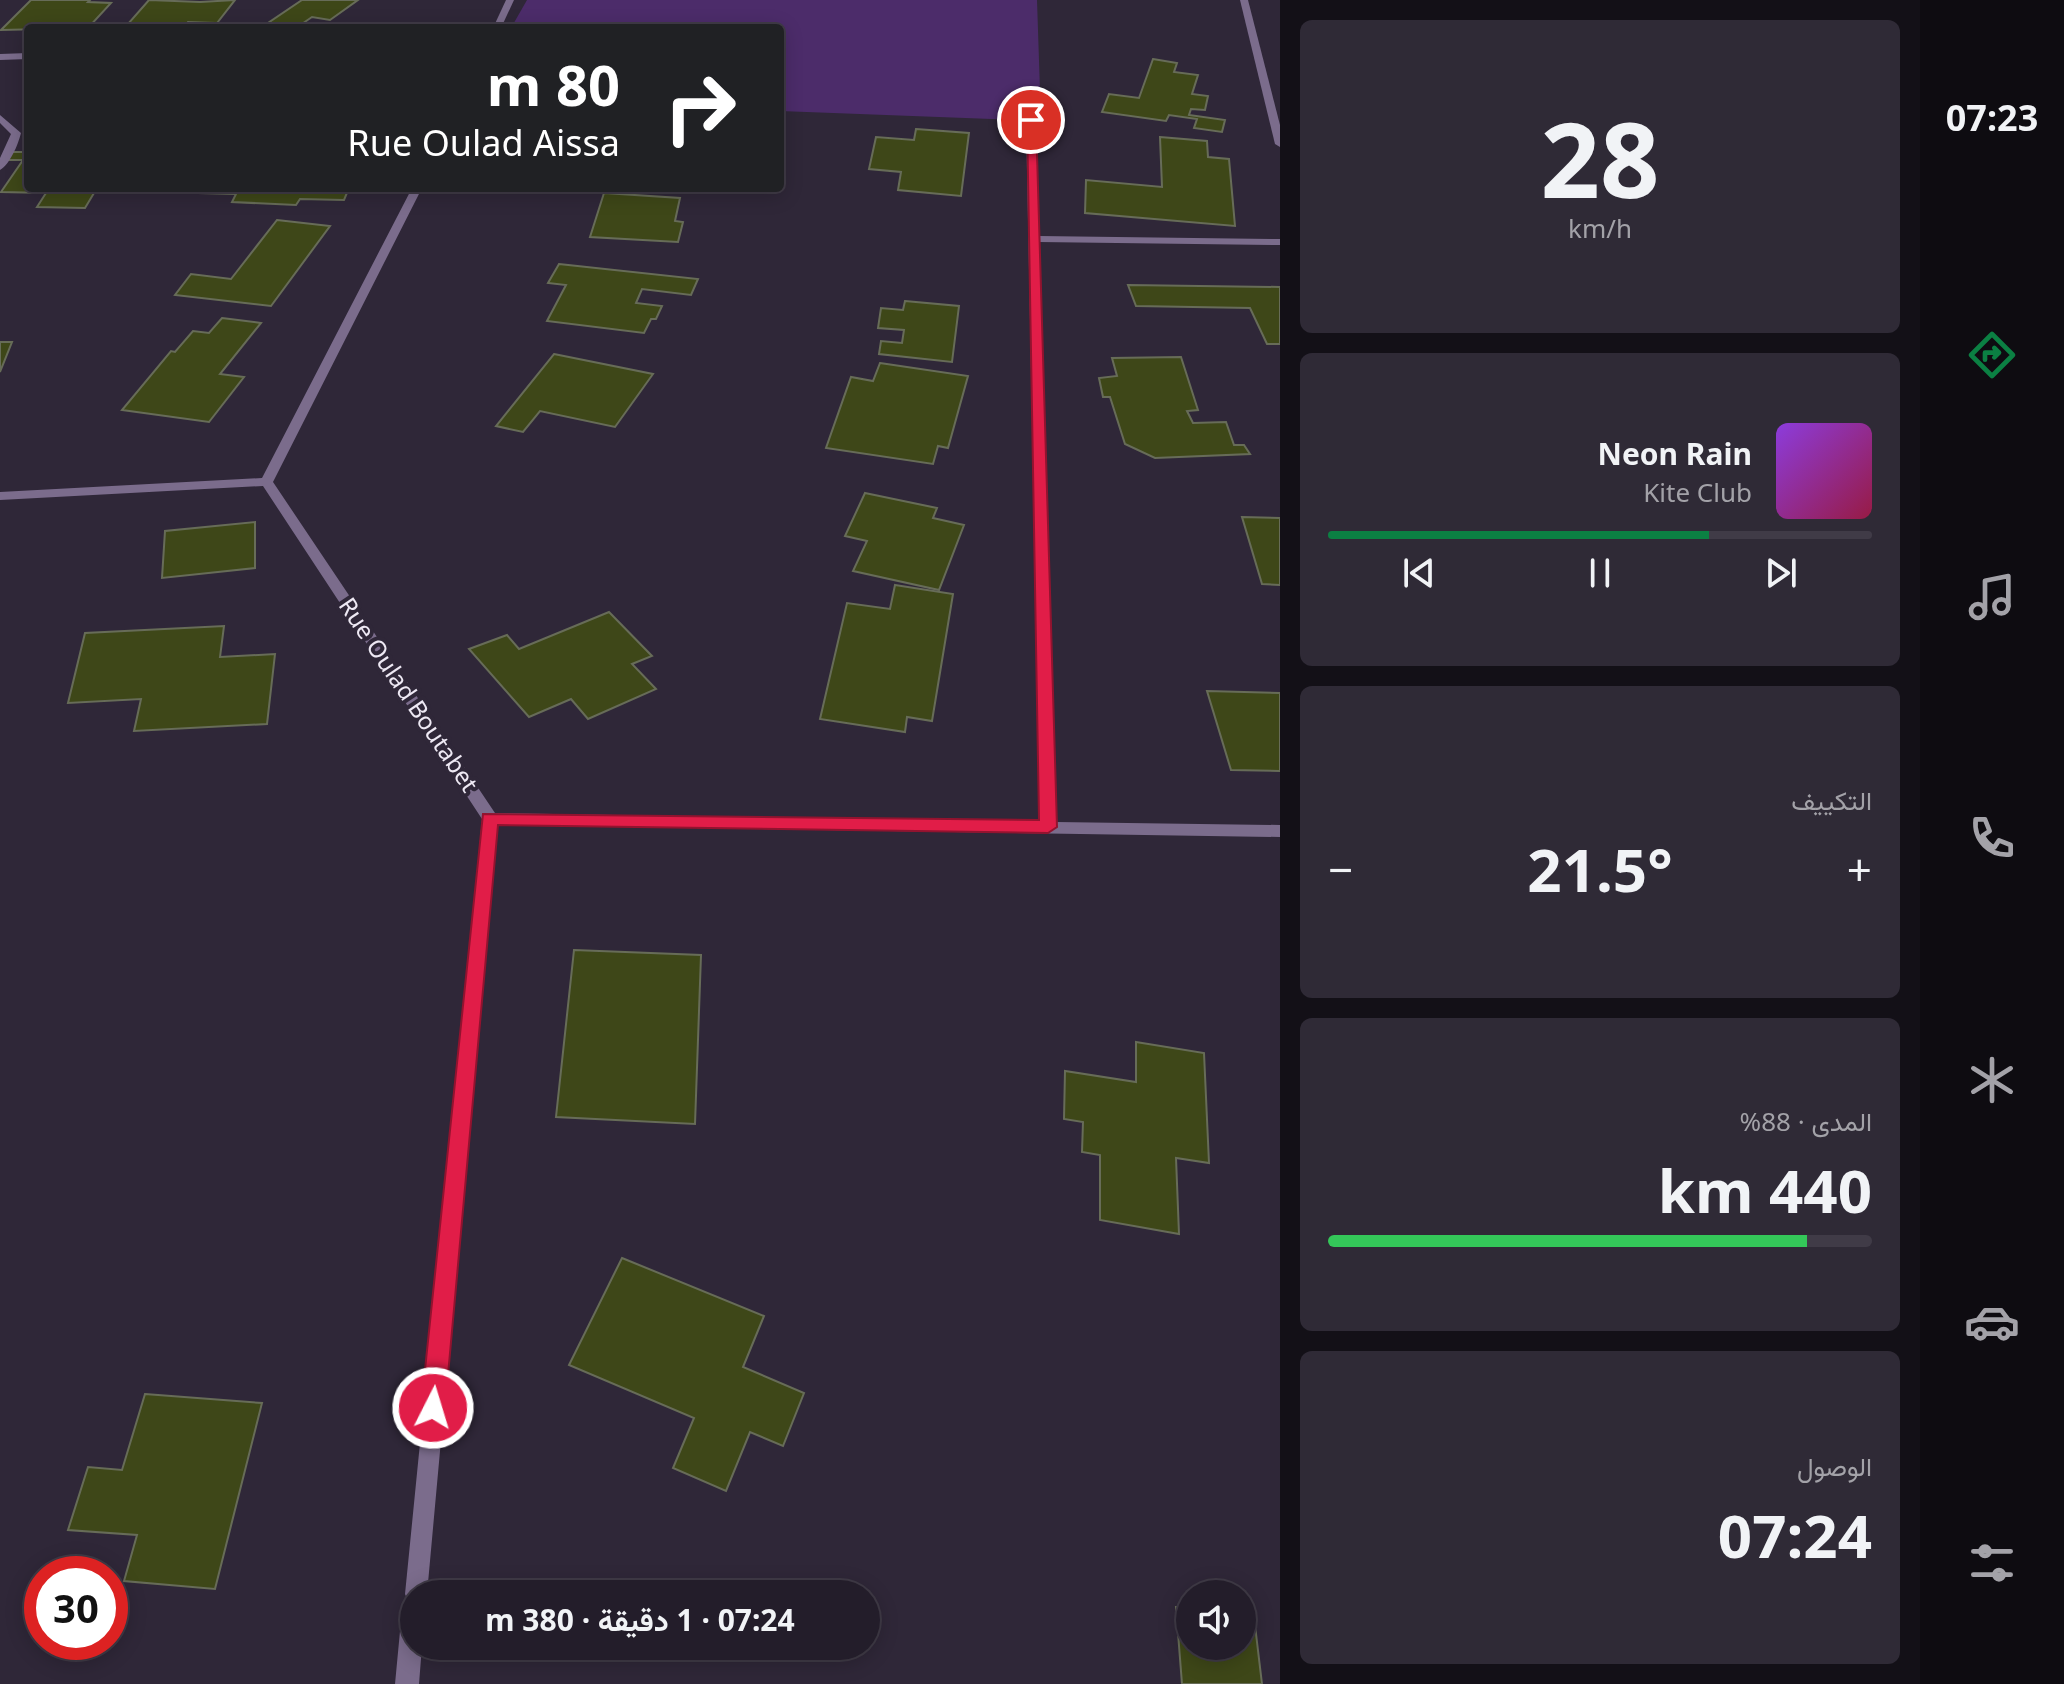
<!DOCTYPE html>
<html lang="ar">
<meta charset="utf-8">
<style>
body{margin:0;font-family:"Noto Sans",Vazirmatn,sans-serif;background:#2f2a36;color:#f1f3f6;direction:rtl;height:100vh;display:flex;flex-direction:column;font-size:30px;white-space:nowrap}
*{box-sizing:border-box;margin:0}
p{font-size:26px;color:#a3a2a8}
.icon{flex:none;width:44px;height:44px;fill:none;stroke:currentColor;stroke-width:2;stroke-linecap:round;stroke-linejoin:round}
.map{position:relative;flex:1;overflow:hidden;direction:ltr}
.side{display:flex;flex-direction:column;gap:20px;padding:20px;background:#131017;width:640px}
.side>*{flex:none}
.guide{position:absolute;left:24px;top:24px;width:760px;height:168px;border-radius:8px;box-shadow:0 4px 20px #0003,0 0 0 2px #403b47;direction:rtl;background:#202124;color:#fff;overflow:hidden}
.fabs{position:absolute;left:1176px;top:1580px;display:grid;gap:16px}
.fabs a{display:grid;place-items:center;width:80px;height:80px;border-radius:50%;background:#231d2a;box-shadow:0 4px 20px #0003,0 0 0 2px #403b47;font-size:40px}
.speed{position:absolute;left:24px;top:1556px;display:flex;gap:16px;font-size:40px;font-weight:700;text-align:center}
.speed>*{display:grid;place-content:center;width:104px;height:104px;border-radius:50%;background:#231d2a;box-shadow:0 4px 20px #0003,0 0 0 2px #403b47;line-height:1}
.speed .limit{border:12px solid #d22;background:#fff;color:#111}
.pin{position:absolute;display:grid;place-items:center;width:68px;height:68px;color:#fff;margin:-34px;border:4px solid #fff;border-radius:50%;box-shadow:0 2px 8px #0007}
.me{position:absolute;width:88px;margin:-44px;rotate:5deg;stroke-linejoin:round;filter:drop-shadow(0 0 6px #0008)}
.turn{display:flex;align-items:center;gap:28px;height:168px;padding:0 32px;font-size:36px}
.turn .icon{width:104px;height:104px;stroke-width:2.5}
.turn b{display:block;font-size:56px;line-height:68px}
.big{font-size:60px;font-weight:700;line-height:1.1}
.side .card{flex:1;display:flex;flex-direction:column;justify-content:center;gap:12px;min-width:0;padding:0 28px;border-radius:12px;background:#2f2a36}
.side .dial{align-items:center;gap:0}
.dial b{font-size:104px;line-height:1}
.song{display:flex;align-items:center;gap:24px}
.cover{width:96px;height:96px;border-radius:12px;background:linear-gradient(135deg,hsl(270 70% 55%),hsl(340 70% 35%))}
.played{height:8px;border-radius:4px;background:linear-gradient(90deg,#0b8043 70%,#403b47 70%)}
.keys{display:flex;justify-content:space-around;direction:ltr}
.heat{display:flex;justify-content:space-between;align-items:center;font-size:44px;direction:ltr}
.charge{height:12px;border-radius:6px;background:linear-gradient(90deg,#34c759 88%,#403b47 0)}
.trip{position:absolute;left:400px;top:1580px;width:480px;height:80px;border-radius:40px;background:#231d2a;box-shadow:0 4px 20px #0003,0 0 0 2px #403b47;font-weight:700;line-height:80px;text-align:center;direction:rtl}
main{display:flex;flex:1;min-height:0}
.tabs{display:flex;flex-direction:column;width:144px;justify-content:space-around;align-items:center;background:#0e0c11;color:#a3a2a8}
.tabs .icon{width:56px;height:56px}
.tabs .on{color:#0b8043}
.tabs b{font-size:36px;color:#f1f3f6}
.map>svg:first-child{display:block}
.green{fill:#4c2c6a}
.building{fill:#3e4718;stroke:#676c58;stroke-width:2}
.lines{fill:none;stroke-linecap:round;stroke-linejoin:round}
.service{fill:#7b6c8c;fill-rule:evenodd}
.minor{fill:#7b6c8c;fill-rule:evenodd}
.route{fill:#e11d48;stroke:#92132f;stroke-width:2}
.labels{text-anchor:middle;stroke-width:8;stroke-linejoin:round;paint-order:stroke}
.street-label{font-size:24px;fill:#eee9f4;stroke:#2f2738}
</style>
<main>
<nav class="tabs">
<b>07:23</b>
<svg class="icon on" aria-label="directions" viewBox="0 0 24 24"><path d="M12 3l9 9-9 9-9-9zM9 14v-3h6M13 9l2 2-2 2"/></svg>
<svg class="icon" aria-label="music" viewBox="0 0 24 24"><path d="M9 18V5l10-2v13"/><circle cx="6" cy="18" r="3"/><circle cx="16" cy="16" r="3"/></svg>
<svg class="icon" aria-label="phone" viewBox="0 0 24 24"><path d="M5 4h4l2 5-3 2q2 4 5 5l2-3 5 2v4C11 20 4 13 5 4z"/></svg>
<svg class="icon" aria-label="climate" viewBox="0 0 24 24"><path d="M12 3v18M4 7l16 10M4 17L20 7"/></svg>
<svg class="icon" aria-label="car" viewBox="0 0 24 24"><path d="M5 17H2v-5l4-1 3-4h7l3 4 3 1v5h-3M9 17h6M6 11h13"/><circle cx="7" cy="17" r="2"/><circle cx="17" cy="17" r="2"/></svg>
<svg class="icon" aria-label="filters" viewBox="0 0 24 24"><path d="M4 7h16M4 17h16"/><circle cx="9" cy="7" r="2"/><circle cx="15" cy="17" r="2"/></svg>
</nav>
<section class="side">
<div class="card dial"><b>28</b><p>km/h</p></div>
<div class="card">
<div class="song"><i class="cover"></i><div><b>Neon Rain</b><p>Kite Club</p></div></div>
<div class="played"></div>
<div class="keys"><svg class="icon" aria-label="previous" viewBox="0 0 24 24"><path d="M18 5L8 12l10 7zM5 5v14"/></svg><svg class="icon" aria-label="pause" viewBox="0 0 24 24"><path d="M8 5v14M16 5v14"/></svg><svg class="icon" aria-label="next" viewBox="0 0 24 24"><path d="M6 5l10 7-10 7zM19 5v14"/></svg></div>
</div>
<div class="card"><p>التكييف</p>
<div class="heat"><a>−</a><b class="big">21.5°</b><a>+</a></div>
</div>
<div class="card"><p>المدى · 88%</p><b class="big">440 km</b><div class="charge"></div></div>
<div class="card"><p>الوصول</p><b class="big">07:24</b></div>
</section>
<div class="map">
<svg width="1280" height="1684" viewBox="0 0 1280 1684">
<rect width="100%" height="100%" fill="#2f2738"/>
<!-- green -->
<polygon class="green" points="527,0 1037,0 1041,121 780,111 780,28 511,28"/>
<!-- building -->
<g class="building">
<polygon points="31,0 90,0 88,2 111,3 88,28 1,30"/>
<polygon points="149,0 200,2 235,0 217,23 188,22 183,28 127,25"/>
<polygon points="302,0 358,0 330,20 312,17 296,28 268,23"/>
<polygon points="1153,59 1177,63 1174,72 1198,75 1192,94 1208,96 1205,110 1191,109 1189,115 1225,120 1222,132 1194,128 1197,119 1169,115 1166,121 1102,112 1109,94 1139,98"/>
<polygon points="916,129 969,133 961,196 898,190 901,172 869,169 876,137 914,140"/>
<polygon points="1160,137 1207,141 1208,157 1229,159 1235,226 1085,213 1086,180 1162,187"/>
<polygon points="12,152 28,152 28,188 97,188 85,208 37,207 46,193 1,192 23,160 6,160"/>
<polygon points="201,188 349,188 344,200 300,199 296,205 232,202 236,194 199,193"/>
<polygon points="604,193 680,198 675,221 683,222 678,242 590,237"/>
<polygon points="277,220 330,226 271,306 175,295 191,274 231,279"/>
<polygon points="559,264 698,279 691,295 642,289 636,303 662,306 656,319 651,319 644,333 547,321 566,285 548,283"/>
<polygon points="1128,285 1280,287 1280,344 1267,344 1250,308 1136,306"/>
<polygon points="905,301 959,306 952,362 879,354 881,341 902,343 904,330 878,328 881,308 903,310"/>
<polygon points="222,318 261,323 220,374 244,377 209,422 122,410 171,351 175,352 193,331 209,333"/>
<polygon points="0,342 12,342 0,372"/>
<polygon points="554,354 653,374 615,427 540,411 523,432 496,426"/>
<polygon points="1181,357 1198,410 1187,411 1193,423 1226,422 1234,445 1244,445 1250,454 1155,458 1125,444 1110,397 1103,397 1099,378 1117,376 1112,358"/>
<polygon points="880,363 968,376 948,448 938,446 933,464 826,448 851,377 873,381"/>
<polygon points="865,493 937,508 933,518 964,525 939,590 853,571 867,541 845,536"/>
<polygon points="1242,517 1280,518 1280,585 1262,584"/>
<polygon points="255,522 255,568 162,578 165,531"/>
<polygon points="895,585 953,594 932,721 907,717 905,732 820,719 847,603 890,609"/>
<polygon points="609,612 652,656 632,664 656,689 588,719 571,699 529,717 469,649 507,635 519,649"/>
<polygon points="224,626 220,657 275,654 267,724 134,731 141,699 68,703 85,633"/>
<polygon points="1207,691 1280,693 1280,771 1231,770"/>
<polygon points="574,950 701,955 695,1124 556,1117"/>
<polygon points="1136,1042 1204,1053 1209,1163 1176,1158 1179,1234 1100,1220 1100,1155 1082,1152 1083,1122 1064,1119 1065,1071 1136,1082"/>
<polygon points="622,1258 764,1316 743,1367 804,1393 783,1446 750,1432 726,1491 673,1468 694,1418 569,1365"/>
<polygon points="145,1394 262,1403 215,1589 124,1581 137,1535 68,1530 88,1467 122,1470"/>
<polygon points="1176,1607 1190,1608 1190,1646 1242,1646 1242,1615 1254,1617 1262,1684 1182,1684"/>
</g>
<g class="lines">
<!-- service -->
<path class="service" d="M0 115 21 133C18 145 10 164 0 170V158L11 134 0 123Z"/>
<!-- minor -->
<g class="minor">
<polygon points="506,0 514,0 501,28 493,28"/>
<polygon points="1240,0 1248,0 1280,125 1280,147 1275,144"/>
<polygon points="28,53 28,59 0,60 0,54"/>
<polygon points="1031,117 1036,120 1039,236 1280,239 1280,245 1039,242 1056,822 1280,825 1280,837 497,825 427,1594 414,1594 414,1646 422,1646 419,1684 395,1684 402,1610 408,1601 405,1594 482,819 263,486 0,500 0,492 262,478 412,188 422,188 273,482 495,813 1040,822 1026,120"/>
</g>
</g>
<!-- route -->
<polygon class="route" points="1027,118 1036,120 1057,827 1048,833 498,825 445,1408 442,1416 433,1420 425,1416 421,1408 483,814 1039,820"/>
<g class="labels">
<!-- street labels -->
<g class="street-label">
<text transform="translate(408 695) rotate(56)" y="8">Rue Oulad Boutabet</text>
</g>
</g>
</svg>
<div class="fabs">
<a><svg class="icon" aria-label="sound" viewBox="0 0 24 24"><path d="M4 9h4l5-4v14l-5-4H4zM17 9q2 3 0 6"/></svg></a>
</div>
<div class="speed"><div class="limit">30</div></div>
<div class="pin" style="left:1031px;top:120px;background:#d93025"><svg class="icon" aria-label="arrive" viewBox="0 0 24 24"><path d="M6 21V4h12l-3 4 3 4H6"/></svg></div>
<svg class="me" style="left:433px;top:1408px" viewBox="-20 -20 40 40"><circle r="17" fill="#e11d48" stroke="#fff" stroke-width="3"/><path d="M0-11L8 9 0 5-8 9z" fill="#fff"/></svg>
<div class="trip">07:24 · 1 دقيقة · 380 m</div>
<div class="guide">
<div class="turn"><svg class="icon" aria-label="right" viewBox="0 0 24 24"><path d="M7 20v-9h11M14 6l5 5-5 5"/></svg><div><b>80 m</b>Rue Oulad Aissa</div></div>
</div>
</div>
</main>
